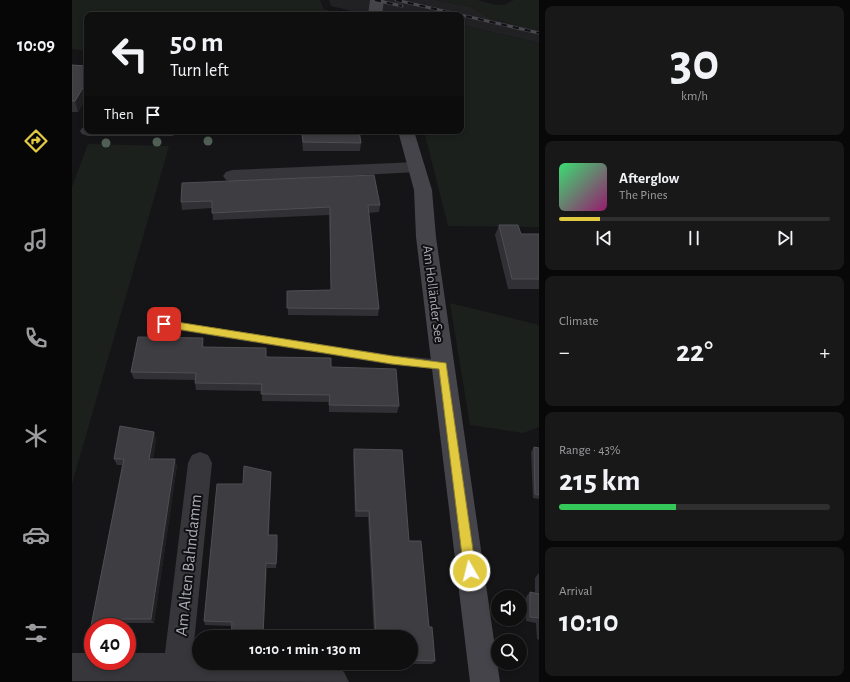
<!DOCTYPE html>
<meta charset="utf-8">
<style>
body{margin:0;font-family:"Alegreya Sans",sans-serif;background:#191819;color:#f1f3f6;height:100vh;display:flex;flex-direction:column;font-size:15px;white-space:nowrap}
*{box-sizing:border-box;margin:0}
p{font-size:13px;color:#9c9c9f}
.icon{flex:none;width:22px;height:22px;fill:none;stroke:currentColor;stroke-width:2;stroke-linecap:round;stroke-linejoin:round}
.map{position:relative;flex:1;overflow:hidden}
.details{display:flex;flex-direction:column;gap:6px;padding:6px;background:#090809;width:311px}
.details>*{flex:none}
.hud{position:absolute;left:12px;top:12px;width:380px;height:122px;border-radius:8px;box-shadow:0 2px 6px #0003,0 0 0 1px #302f30;background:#100f10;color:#f1f3f6;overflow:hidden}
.tools{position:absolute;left:419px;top:590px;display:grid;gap:8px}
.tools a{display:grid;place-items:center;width:36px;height:36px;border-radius:50%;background:#100f10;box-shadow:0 2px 6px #0003,0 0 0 1px #302f30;font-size:20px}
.speed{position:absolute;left:12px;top:618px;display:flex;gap:8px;font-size:20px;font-weight:700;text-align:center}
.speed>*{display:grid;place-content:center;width:52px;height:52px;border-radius:50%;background:#100f10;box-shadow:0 2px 6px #0003,0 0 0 1px #302f30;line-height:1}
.speed .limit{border:6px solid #d22;background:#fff;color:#111}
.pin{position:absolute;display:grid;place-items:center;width:34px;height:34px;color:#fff;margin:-17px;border-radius:8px;box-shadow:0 2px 6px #0006}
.me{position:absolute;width:44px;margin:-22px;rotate:352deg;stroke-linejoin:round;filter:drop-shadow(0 0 3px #0008)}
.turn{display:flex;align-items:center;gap:14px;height:84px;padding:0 20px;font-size:18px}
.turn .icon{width:52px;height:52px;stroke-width:2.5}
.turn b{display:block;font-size:28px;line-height:34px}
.then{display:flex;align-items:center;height:38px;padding:0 20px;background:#0003;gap:8px;font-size:15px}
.big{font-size:30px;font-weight:600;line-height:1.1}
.details .widget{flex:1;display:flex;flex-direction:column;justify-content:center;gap:6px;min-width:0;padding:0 14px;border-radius:8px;background:#191819}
.details .dial{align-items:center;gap:0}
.dial b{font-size:52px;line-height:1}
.song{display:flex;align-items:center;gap:12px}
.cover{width:48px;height:48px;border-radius:6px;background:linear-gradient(135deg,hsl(140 70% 55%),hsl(320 70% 35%))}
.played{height:4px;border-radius:2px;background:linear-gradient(90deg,#e2ca40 15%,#302f30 15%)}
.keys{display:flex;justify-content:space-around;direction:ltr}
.heat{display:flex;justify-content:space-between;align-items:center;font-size:22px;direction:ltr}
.charge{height:6px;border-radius:3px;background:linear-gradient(90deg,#34c759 43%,#302f30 0)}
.trip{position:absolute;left:120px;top:630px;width:226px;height:40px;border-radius:20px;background:#100f10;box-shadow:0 2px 6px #0003,0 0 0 1px #302f30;font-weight:600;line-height:40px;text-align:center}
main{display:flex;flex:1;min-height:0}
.tabs{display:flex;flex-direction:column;width:72px;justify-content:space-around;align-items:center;background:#060606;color:#9c9c9f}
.tabs .icon{width:28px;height:28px}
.tabs .active{color:#e2ca40}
.tabs b{font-size:18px;color:#f1f3f6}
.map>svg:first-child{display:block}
.built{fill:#212023}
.green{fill:#1b201d}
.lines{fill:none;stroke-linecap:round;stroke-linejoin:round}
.lane{fill:#36363b;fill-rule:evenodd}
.street{fill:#36363b;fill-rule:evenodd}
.secondary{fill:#44444a;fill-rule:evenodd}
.rail-casing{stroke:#49494f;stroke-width:3}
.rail{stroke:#100f11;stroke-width:2;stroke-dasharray:6;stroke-linecap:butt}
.tree{fill:#506055}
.wall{fill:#313034}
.shaded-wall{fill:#201f22}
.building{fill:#3e3d42;stroke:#4e4e54}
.route{fill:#e2ca40;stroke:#93832a}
.labels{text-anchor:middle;stroke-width:4;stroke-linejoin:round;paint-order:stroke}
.street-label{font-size:14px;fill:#a7a9b5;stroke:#100f11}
.near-street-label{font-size:17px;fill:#a7a9b5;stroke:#100f11}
</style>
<main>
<nav class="tabs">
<b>10:09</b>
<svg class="icon active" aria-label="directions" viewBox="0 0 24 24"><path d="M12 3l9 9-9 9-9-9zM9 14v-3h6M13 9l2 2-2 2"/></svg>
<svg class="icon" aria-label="music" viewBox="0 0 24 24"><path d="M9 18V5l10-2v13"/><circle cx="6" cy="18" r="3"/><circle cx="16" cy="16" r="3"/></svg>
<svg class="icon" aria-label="phone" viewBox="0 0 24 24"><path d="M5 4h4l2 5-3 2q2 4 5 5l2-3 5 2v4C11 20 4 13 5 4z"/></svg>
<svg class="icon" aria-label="climate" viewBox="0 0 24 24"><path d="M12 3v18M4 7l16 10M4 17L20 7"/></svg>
<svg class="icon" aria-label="car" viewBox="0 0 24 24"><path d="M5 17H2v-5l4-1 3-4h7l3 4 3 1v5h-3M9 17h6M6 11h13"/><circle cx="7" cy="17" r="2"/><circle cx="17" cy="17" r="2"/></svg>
<svg class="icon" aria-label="filters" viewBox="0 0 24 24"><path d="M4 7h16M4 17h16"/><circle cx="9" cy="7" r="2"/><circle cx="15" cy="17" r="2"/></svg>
</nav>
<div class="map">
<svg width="467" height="682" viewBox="0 0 467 682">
<rect width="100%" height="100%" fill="#151416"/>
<!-- built -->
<polygon class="built" points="257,0 365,0 399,7 419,19 467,30 467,43 389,25 389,15 346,15 336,13 312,12 288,13 259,6"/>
<!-- green -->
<g class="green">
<polygon points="0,0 248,0 252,9 274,15 15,15 15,51 0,49"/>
<polygon points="365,0 406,0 424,5 432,5 442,0 467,0 467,30 419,19 399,7"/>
<polygon points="389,25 467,43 467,227 376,226 352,131 389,131"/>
<polygon points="16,144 97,146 0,484 0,187"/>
<polygon points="378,303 467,325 467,427 451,433 398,425"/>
</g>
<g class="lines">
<!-- lane -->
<polygon class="lane" points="92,320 320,355 371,360 375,362 377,365 375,368 371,370 320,365 92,328 88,327 87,324 88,321"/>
<!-- street -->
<g class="street">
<polygon points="15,126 15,131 108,131 106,134 100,136 16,136 10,134 8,131 10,128"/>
<polygon points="345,162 351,163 353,167 351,171 345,172 160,182 154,180 151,176 154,172 160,170"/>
<polygon points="128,452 136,455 140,463 121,653 127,653 127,663 260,663 272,672 277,682 0,681 0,653 21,653 21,661 55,661 55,653 93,653 116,463 120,455"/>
</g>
<!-- secondary -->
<g class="secondary">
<polygon points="298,0 312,0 310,15 296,15"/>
<polygon points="326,131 342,131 360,190 364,237 428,682 398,682 344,237 342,190"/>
</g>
<defs>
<g id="rail">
<polyline points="303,0 330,6"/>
<polyline points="324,0 467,33"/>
</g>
</defs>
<!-- rail casing -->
<use href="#rail" class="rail-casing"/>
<!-- rail -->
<use href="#rail" class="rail"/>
</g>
<!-- trees -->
<g class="tree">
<circle cx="136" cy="141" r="4.5"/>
<circle cx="85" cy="142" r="4.5"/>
<circle cx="34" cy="143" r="4.5"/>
</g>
<!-- wall -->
<g class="wall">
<polygon points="0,65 15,66 15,97 6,112 0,112"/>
<polygon points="229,131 287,131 289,143 288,151 231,151"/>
<polygon points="110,183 308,205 307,212 296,213 307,309 306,316 216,315 215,291 259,290 257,215 141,220 140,208 110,210 109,202"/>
<polygon points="427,225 449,234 467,234 467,289 436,289 423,235"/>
<polygon points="131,338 132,347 259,367 327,406 325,413 257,412 257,402 190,401 190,391 124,390 123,383 123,380 62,379 59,372"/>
<polygon points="82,432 84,439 81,459 105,465 82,623 54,623 53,627 21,627 21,639 17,636 50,465 45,465 42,459"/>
<polygon points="462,447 467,448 467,499 461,498 459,452"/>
<polygon points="282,449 337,541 357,627 363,661 360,664 304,664 304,663 339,663 339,637 302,637 296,517 283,517 281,455"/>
<polygon points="199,472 199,477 197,535 205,540 205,554 204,568 195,568 191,637 159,637 160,626 133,625 132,621 171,484"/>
<polygon points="467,573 467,640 465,639 464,623 454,621 454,597 458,592 463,593 463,578"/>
</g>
<!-- shaded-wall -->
<g class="shaded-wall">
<polygon points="15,81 15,97 6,112 3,101"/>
<polygon points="131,338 132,346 131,355 130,347"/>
<polygon points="82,432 84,439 80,465 77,459"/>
<polygon points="103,459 105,465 82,623 79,619"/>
<polygon points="199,472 199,477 196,539 196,535"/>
<polygon points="194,563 195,568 191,637"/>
<polygon points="51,619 54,623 53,627 49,627"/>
</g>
<!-- building -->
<g class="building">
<polygon points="0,65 15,66 15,81 3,101 0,101"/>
<polygon points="230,131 287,131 289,143 231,142"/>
<polygon points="302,175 308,205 296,205 307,309 215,308 215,291 259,290 258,207 140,213 140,201 109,202 110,183"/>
<polygon points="427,225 446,225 449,234 467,234 467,279 440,279"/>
<polygon points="66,337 131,338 130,347 194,348 194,357 259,358 259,367 324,369 327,406 257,405 258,395 189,394 190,384 123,383 124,373 59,372"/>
<polygon points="48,426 82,432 77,459 103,459 79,619 51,619 49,627 21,627 21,636 17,636 52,459 42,459"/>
<polygon points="462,447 467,448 467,495 463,494"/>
<polygon points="282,449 330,450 337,541 349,541 357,627 360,627 363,661 339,660 339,637 304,637 297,511 284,511"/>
<polygon points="172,466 199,472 196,535 205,535 205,549 204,564 194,563 191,637 159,637 160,622 132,621 145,484 171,484"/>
<polygon points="458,592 467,594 467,618 458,617"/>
</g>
<!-- route -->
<polygon class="route" points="92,320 320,356 374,363 404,571 402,575 398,577 394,575 392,571 367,369 320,364 92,327 88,324"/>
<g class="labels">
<!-- street labels -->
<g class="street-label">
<text transform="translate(362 294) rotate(83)" y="5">Am Holländer See</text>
</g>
<!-- near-street labels -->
<g class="near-street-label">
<text transform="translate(116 565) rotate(-84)" y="6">Am Alten Bahndamm</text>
</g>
</g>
</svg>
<div class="tools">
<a><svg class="icon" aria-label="sound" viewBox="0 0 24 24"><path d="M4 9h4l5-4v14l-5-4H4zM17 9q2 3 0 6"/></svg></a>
<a><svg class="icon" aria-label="search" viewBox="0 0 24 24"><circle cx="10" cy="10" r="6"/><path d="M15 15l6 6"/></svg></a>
</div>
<div class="speed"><div class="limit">40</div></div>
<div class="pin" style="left:92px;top:324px;background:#d93025"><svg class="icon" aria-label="arrive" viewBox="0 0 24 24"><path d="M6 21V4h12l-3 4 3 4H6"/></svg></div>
<svg class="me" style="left:398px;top:571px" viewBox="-20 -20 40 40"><circle r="17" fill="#e2ca40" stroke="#fff" stroke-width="3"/><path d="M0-11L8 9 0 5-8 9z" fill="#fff"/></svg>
<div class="trip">10:10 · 1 min · 130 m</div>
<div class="hud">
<div class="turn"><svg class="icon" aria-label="left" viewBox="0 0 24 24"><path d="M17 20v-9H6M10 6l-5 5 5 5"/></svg><div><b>50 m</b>Turn left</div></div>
<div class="then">Then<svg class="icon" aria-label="arrive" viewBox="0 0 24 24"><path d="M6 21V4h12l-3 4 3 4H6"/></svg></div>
</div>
</div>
<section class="details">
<div class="widget dial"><b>30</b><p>km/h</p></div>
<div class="widget">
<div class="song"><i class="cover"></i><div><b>Afterglow</b><p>The Pines</p></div></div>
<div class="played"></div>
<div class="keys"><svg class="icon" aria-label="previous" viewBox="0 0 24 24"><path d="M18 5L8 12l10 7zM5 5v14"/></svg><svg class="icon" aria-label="pause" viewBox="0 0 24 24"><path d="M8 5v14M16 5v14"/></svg><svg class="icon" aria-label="next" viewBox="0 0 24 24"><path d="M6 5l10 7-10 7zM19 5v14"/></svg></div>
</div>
<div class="widget"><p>Climate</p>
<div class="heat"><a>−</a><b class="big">22°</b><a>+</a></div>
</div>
<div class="widget"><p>Range · 43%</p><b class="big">215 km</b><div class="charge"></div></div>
<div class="widget"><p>Arrival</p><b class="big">10:10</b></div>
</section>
</main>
